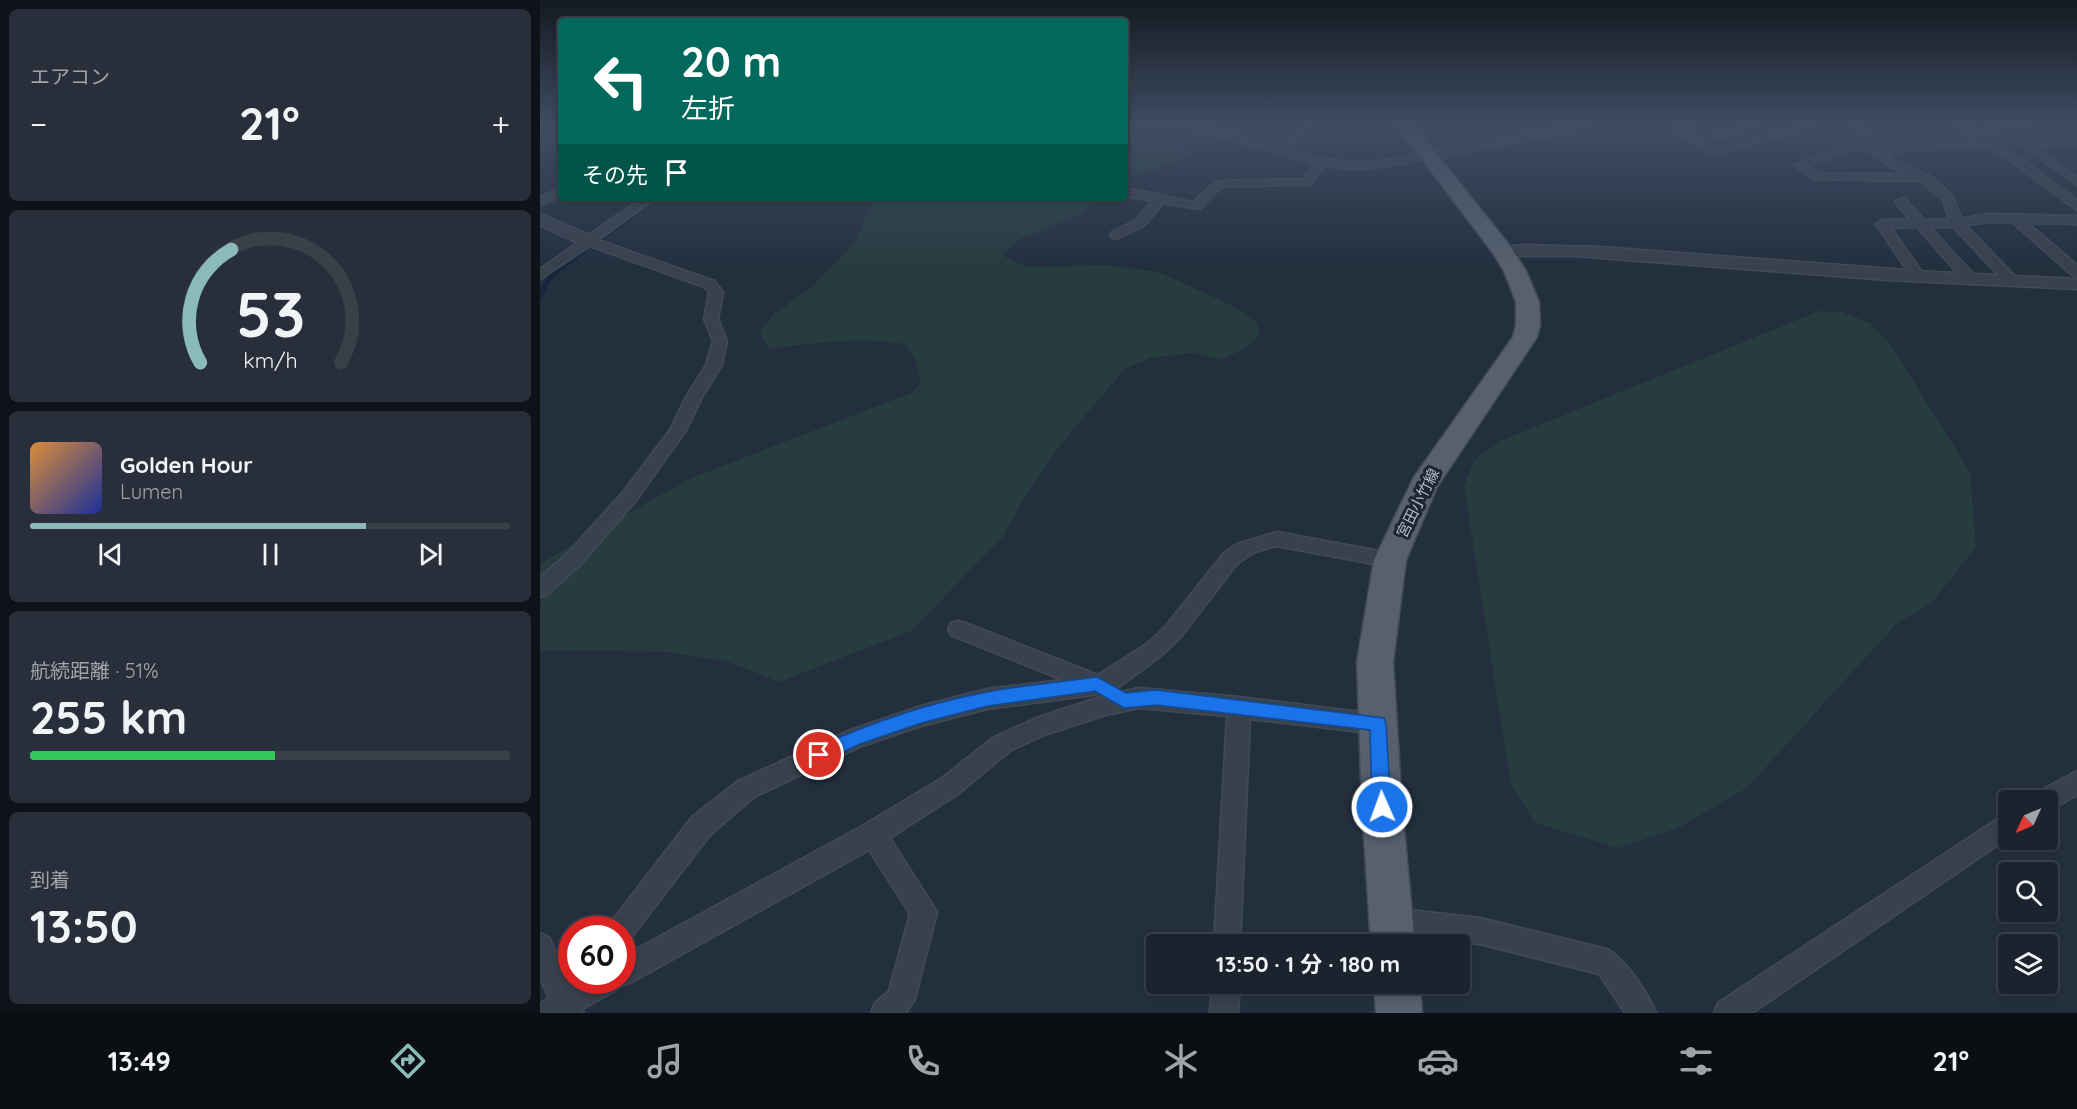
<!DOCTYPE html>
<html lang="ja">
<meta charset="utf-8">
<style>
body{margin:0;font-family:Quicksand,"Noto Sans JP",sans-serif;background:#282f3a;color:#f1f3f6;height:100vh;display:flex;flex-direction:column;font-size:22px;white-space:nowrap}
*{box-sizing:border-box;margin:0}
p{font-size:20px;color:#a0a4aa}
.icon{flex:none;width:33px;height:33px;fill:none;stroke:currentColor;stroke-width:2;stroke-linecap:round;stroke-linejoin:round}
.map{position:relative;flex:1;overflow:hidden}
.sheet{display:flex;flex-direction:column;gap:9px;padding:9px;background:#0f1319;width:540px}
.sheet>*{flex:none}
.hud{position:absolute;left:18px;top:18px;width:570px;height:183px;border-radius:6px;box-shadow:0 3px 9px #0003,0 0 0 2px #39404a;background:#00695c;color:#fff;overflow:hidden}
.needle{width:39px;rotate:226deg}
.fabs{position:absolute;left:1458px;top:790px;display:grid;gap:12px}
.fabs a{display:grid;place-items:center;width:60px;height:60px;border-radius:6px;background:#1b232e;box-shadow:0 3px 9px #0003,0 0 0 2px #39404a;font-size:30px}
.speed{position:absolute;left:18px;top:916px;display:flex;gap:12px;font-size:30px;font-weight:700;text-align:center}
.speed>*{display:grid;place-content:center;width:78px;height:78px;border-radius:50%;background:#1b232e;box-shadow:0 3px 9px #0003,0 0 0 2px #39404a;line-height:1}
.speed .limit{border:9px solid #d22;background:#fff;color:#111}
.pin{position:absolute;display:grid;place-items:center;width:51px;height:51px;color:#fff;margin:-26px;border:3px solid #fff;border-radius:50%;box-shadow:0 2px 6px #0007}
.me{position:absolute;width:66px;margin:-33px;rotate:358deg;stroke-linejoin:round;filter:drop-shadow(0 0 4px #0008)}
.turn{display:flex;align-items:center;gap:21px;height:126px;padding:0 24px;font-size:27px}
.turn .icon{width:78px;height:78px;stroke-width:2.5}
.turn b{display:block;font-size:42px;line-height:51px}
.then{display:flex;align-items:center;height:57px;padding:0 24px;background:#0003;gap:12px;font-size:22px}
.big{font-size:45px;font-weight:700;line-height:1.1}
.sheet .tile{flex:1;display:flex;flex-direction:column;justify-content:center;gap:9px;min-width:0;padding:0 21px;border-radius:9px;background:#282f3a}
.sheet .dial{align-items:center;gap:0}
.dial svg{height:156px;overflow:visible;fill:none;stroke:#39404a;stroke-width:7;stroke-linecap:round;text-anchor:middle}
.dial text{fill:#f1f3f6;stroke:none}
.song{display:flex;align-items:center;gap:18px}
.cover{width:72px;height:72px;border-radius:9px;background:linear-gradient(135deg,hsl(30 70% 55%),hsl(230 70% 35%))}
.played{height:6px;border-radius:3px;background:linear-gradient(90deg,#8bbbb9 70%,#39404a 70%)}
.keys{display:flex;justify-content:space-around;direction:ltr}
.heat{display:flex;justify-content:space-between;align-items:center;font-size:33px;direction:ltr}
.charge{height:9px;border-radius:4px;background:linear-gradient(90deg,#34c759 51%,#39404a 0)}
.trip{position:absolute;left:606px;top:934px;width:324px;height:60px;border-radius:6px;background:#1b232e;box-shadow:0 3px 9px #0003,0 0 0 2px #39404a;font-weight:700;line-height:60px;text-align:center}
.menu{display:flex;height:96px;justify-content:space-around;align-items:center;background:#0b0e12;color:#a0a4aa}
.menu .icon{width:42px;height:42px}
.menu .active{color:#8bbbb9}
.menu b{font-size:27px;color:#f1f3f6}
main{display:flex;flex:1;min-height:0}
.map>svg:first-child{display:block}
.green{fill:#263c3f}
.lines{fill:none;stroke-linecap:round;stroke-linejoin:round}
.stream-far1{stroke:#17263c;stroke-width:4}
.stream{stroke:#17263c;stroke-width:4.5}
.minor-casing{stroke:#414a57;stroke-width:3}
.tertiary-casing{stroke:#414a57;stroke-width:3}
.primary-casing{stroke:#414a57;stroke-width:3}
.minor{fill:#38414e;fill-rule:evenodd}
.tertiary{fill:#38414e;fill-rule:evenodd}
.primary{fill:#56606e;fill-rule:evenodd}
.route{fill:#1a73e8;stroke:#114b97;stroke-width:1.5}
.labels{text-anchor:middle;stroke-width:6;stroke-linejoin:round;paint-order:stroke}
.street-label{font-size:15px;fill:#b4bcc9;stroke:#1d2633}
</style>
<main>
<section class="sheet">
<div class="tile"><p>エアコン</p>
<div class="heat"><a>−</a><b class="big">21°</b><a>+</a></div>
</div>
<div class="tile dial"><svg viewBox="0 0 100 80">
<path d="M14 69A42 42 0 1 1 86 69"/>
<path d="M14 69A42 42 0 0 1 30 11" stroke="#8bbbb9"/>
<text x="50" y="56" font-size="32" font-weight="700">53</text>
<text x="50" y="72" font-size="11">km/h</text>
</svg></div>
<div class="tile">
<div class="song"><i class="cover"></i><div><b>Golden Hour</b><p>Lumen</p></div></div>
<div class="played"></div>
<div class="keys"><svg class="icon" aria-label="previous" viewBox="0 0 24 24"><path d="M18 5L8 12l10 7zM5 5v14"/></svg><svg class="icon" aria-label="pause" viewBox="0 0 24 24"><path d="M8 5v14M16 5v14"/></svg><svg class="icon" aria-label="next" viewBox="0 0 24 24"><path d="M6 5l10 7-10 7zM19 5v14"/></svg></div>
</div>
<div class="tile"><p>航続距離 · 51%</p><b class="big">255 km</b><div class="charge"></div></div>
<div class="tile"><p>到着</p><b class="big">13:50</b></div>
</section>
<div class="map">
<svg width="1537" height="1013" viewBox="0 0 1537 1013">
<rect width="100%" height="100%" fill="#242f3e"/>
<!-- green -->
<g class="green">
<polygon points="617,137 634,138 651,150 651,154 632,164 585,179 585,138"/>
<path d="M328 198H554L543 213 478 240 463 256 487 267 567 265 619 272 693 306 716 322 720 333 705 349 681 359 653 353 610 358 585 369 517 449 482 502 462 538 371 631 239 682 186 661 126 652 0 650 1 563 149 479 371 393 381 383 375 359 364 344C320 336 274 343 230 349L219 333 235 313 272 287 316 241 331 203Z"/>
<polygon points="1279,311 1302,312 1330,323 1353,348 1430,472 1436,547 1391,604 1357,623 1207,788 1138,828 1078,848 995,823 971,785 924,486 934,460 960,441"/>
</g>
<g class="lines">
<!-- stream-far1 -->
<polyline class="stream-far1" points="14,274 117,198"/>
<!-- stream -->
<polyline class="stream" points="0,297 7,282 15,272"/>
<defs>
<g id="minor">
<path d="M585 126H664L726 142 751 137 762 126H774L765 132 759 141 737 146C801 167 824 166 890 152L896 155 890 158C853 166 821 173 784 166L771 184 767 185 686 186 677 191 660 209 623 203 604 226 576 239 572 238 570 235 572 232 596 220 612 201 585 196V188L653 202 669 187 680 181 764 179 774 164 669 133 633 129 585 130Z"/>
<polygon points="1139,126 1155,126 1154,128 1143,131 1156,138 1206,126 1222,126 1164,143 1174,148 1263,126 1279,126 1173,155 1129,130"/>
<path d="M1309 126H1319L1329 136H1337L1352 146 1436 140 1415 126H1427L1432 129 1489 126 1484 129 1441 134 1475 154 1537 200V210L1467 158 1445 145 1350 152 1336 144 1358 163 1390 176 1413 196 1421 219 1448 214 1537 216V224L1488 223 1537 265V276L1532 275 1472 222H1448L1425 225 1478 279 1480 282 1478 285H1468L1413 227H1390L1437 278 1439 281 1437 284H1427L1377 227 1351 228 1386 278 1379 282 1374 281 1336 224 1342 220H1370L1355 202 1361 198 1365 199 1384 220 1409 219 1403 200 1380 180 1375 181 1274 179 1254 165 1305 145 1323 144ZM1310 150H1329L1350 167 1367 174 1277 173 1268 166Z"/>
<polygon points="1537,138 1537,144 1493,145 1537,177 1537,185 1477,142 1482,139"/>
<polygon points="21,188 21,196 0,206 0,197"/>
<polygon points="102,198 116,198 58,240 174,281 183,292 178,319 187,341 182,365 162,397 145,432 95,502 40,565 7,595 0,597 0,577 26,555 83,492 130,430 146,397 166,365 173,341 164,319 169,292 164,287 50,246 0,279 0,269"/>
<polygon points="737,532 850,553 857,555 860,560 857,565 850,567 737,546 724,549 711,554 697,564 640,638 622,655 580,686 553,695 447,709 381,726 322,746 214,797 170,835 90,939 82,943 82,930 68,930 72,921 152,817 198,781 308,731 381,706 447,689 523,680 411,635 408,629 411,623 418,621 425,623 558,675 608,643 626,626 683,554 697,544"/>
<polygon points="599,688 699,697 838,714 846,717 849,724 846,731 838,734 710,719 700,945 674,945 687,716 599,708 566,715 504,735 470,751 418,794 350,838 397,912 375,999 366,1013 331,1013 335,1003 349,991 370,914 329,850 92,982 82,986 78,984 75,991 42,1009 44,1013 0,1013 1,1003 9,998 0,978 0,933 9,937 31,985 37,981 82,981 82,957 324,825 402,778 454,737 499,717 566,695"/>
<polygon points="1537,771 1537,795 1508,811 1508,801 1492,801 1496,793"/>
<polygon points="1468,812 1468,838 1212,1013 1174,1013 1178,1003"/>
<path d="M851 908 940 918 1067 949C1084 957 1109 995 1116 1013H1085L1059 974 940 944 851 934 842 930 838 921 842 912Z"/>
<polygon points="672,984 700,984 698,1013 670,1013"/>
</g>
<g id="tertiary">
<polygon points="1022,126 1049,126 1042,130 890,159 883,155 890,151"/>
<polygon points="0,214 56,238 58,242 56,246 44,246 0,225"/>
<polygon points="986,245 1060,247 1394,272 1537,279 1537,289 1347,280 1035,256 962,256 956,255 953,251 956,247"/>
</g>
<g id="primary">
<polygon points="857,126 874,126 970,246 986,271 999,302 1000,325 997,337 897,487 866,560 853,662 862,807 875,945 831,945 822,807 817,662 834,560 874,477 973,337 976,325 976,302 964,271 953,253"/>
<polygon points="834,984 880,984 882,1013 836,1013"/>
</g>
</defs>
<!-- minor casing -->
<use href="#minor" class="minor-casing"/>
<!-- tertiary casing -->
<use href="#tertiary" class="tertiary-casing"/>
<!-- primary casing -->
<use href="#primary" class="primary-casing"/>
<!-- minor -->
<use href="#minor" class="minor"/>
<!-- tertiary -->
<use href="#tertiary" class="tertiary"/>
<!-- primary -->
<use href="#primary" class="primary"/>
</g>
<!-- sky -->
<linearGradient id="sky" x2="0" y2="1"><stop stop-color="#141a22"/><stop offset="0.47" stop-color="#3f4d63"/><stop offset="1" stop-color="#3f4d63" stop-opacity="0"/></linearGradient>
<rect width="1537" height="267" fill="url(#sky)"/>
<!-- route -->
<path class="route" d="M557 677 586 693 616 690 844 718 846 724 851 807 848 814 842 816 835 814 832 807 830 730 616 705 584 708 555 691 447 706 381 723 320 744 279 763 273 761 270 755 273 749C328 724 387 703 448 692 484 685 521 682 557 677Z"/>
<g class="labels">
<!-- street labels -->
<g class="street-label">
<text transform="translate(878 503) rotate(-63)" y="5">宮田小竹線</text>
</g>
</g>
</svg>
<div class="fabs">
<a><svg class="needle" viewBox="-14 -14 28 28"><path d="M0-13l5 13h-10z" fill="#e53935"/><path d="M0 13l5-13h-10z" fill="#a0a4aa"/></svg></a>
<a><svg class="icon" aria-label="search" viewBox="0 0 24 24"><circle cx="10" cy="10" r="6"/><path d="M15 15l6 6"/></svg></a>
<a><svg class="icon" aria-label="layers" viewBox="0 0 24 24"><path d="M12 4l9 5-9 5-9-5zM3 14l9 5 9-5"/></svg></a>
</div>
<div class="speed"><div class="limit">60</div></div>
<div class="pin" style="left:279px;top:755px;background:#d93025"><svg class="icon" aria-label="arrive" viewBox="0 0 24 24"><path d="M6 21V4h12l-3 4 3 4H6"/></svg></div>
<svg class="me" style="left:842px;top:807px" viewBox="-20 -20 40 40"><circle r="17" fill="#1a73e8" stroke="#fff" stroke-width="3"/><path d="M0-11L8 9 0 5-8 9z" fill="#fff"/></svg>
<div class="trip">13:50 · 1 分 · 180 m</div>
<div class="hud">
<div class="turn"><svg class="icon" aria-label="left" viewBox="0 0 24 24"><path d="M17 20v-9H6M10 6l-5 5 5 5"/></svg><div><b>20 m</b>左折</div></div>
<div class="then">その先<svg class="icon" aria-label="arrive" viewBox="0 0 24 24"><path d="M6 21V4h12l-3 4 3 4H6"/></svg></div>
</div>
</div>
</main>
<nav class="menu">
<b>13:49</b>
<svg class="icon active" aria-label="directions" viewBox="0 0 24 24"><path d="M12 3l9 9-9 9-9-9zM9 14v-3h6M13 9l2 2-2 2"/></svg>
<svg class="icon" aria-label="music" viewBox="0 0 24 24"><path d="M9 18V5l10-2v13"/><circle cx="6" cy="18" r="3"/><circle cx="16" cy="16" r="3"/></svg>
<svg class="icon" aria-label="phone" viewBox="0 0 24 24"><path d="M5 4h4l2 5-3 2q2 4 5 5l2-3 5 2v4C11 20 4 13 5 4z"/></svg>
<svg class="icon" aria-label="climate" viewBox="0 0 24 24"><path d="M12 3v18M4 7l16 10M4 17L20 7"/></svg>
<svg class="icon" aria-label="car" viewBox="0 0 24 24"><path d="M5 17H2v-5l4-1 3-4h7l3 4 3 1v5h-3M9 17h6M6 11h13"/><circle cx="7" cy="17" r="2"/><circle cx="17" cy="17" r="2"/></svg>
<svg class="icon" aria-label="filters" viewBox="0 0 24 24"><path d="M4 7h16M4 17h16"/><circle cx="9" cy="7" r="2"/><circle cx="15" cy="17" r="2"/></svg>
<b>21°</b>
</nav>
